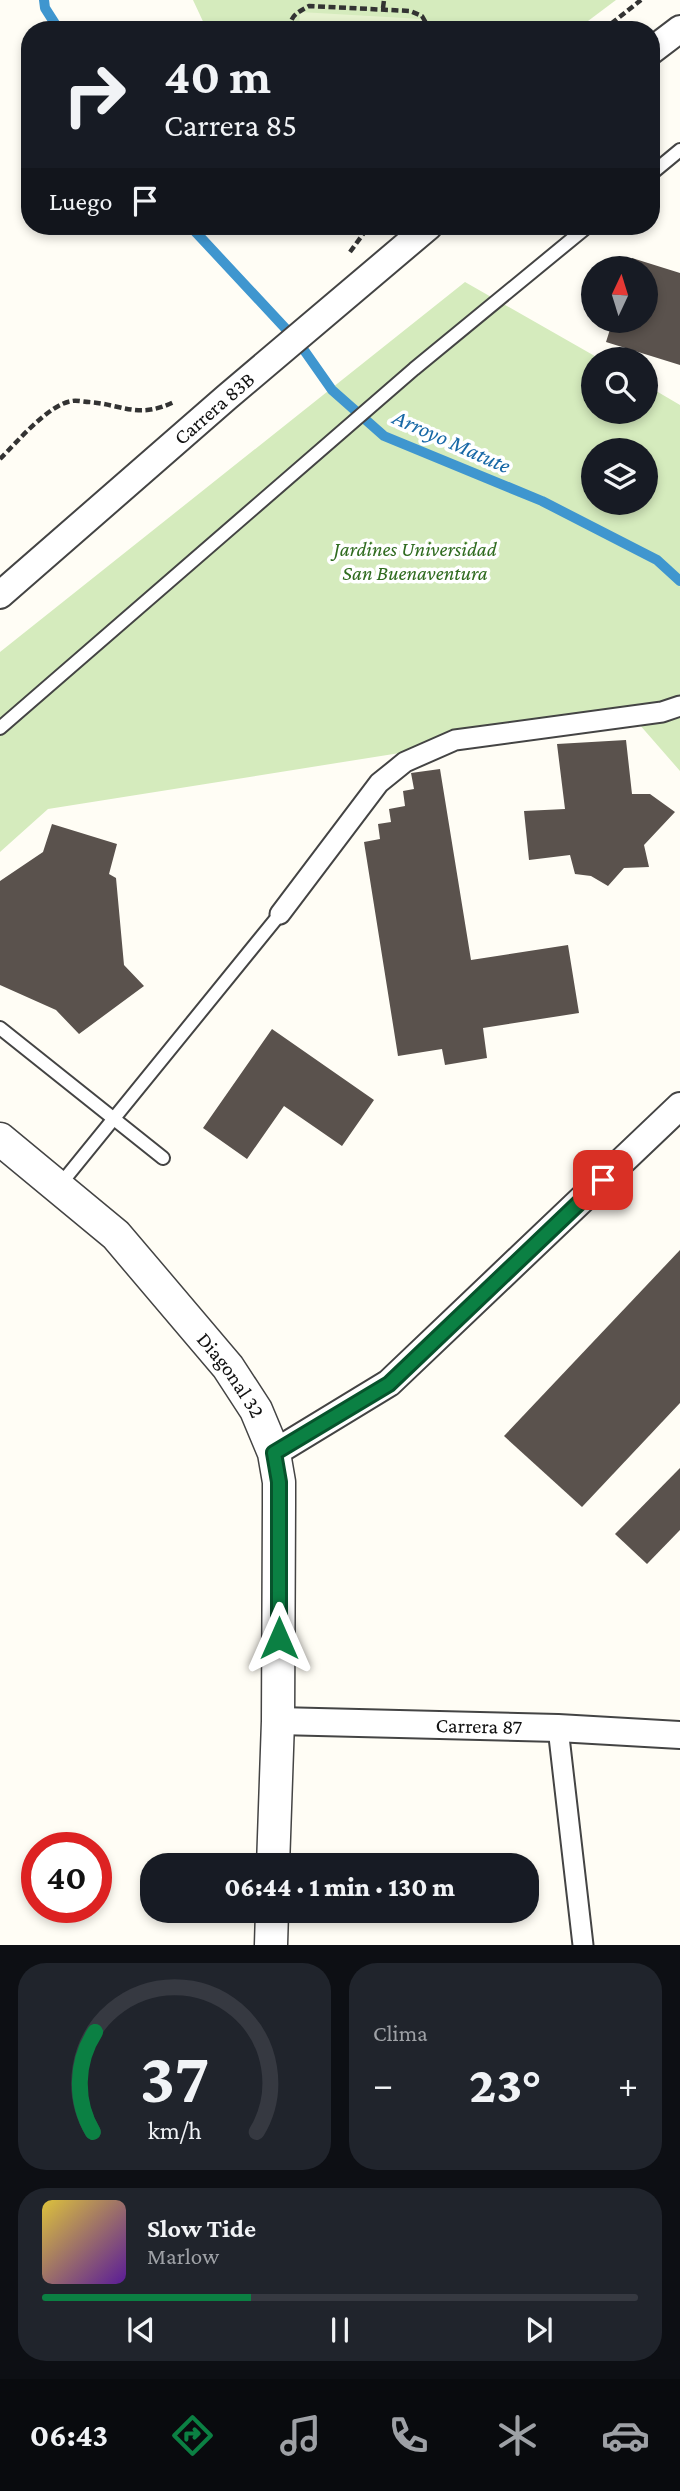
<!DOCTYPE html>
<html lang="es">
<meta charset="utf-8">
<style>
body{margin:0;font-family:"Crimson Pro",serif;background:#20242c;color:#f1f3f6;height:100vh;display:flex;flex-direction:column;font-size:26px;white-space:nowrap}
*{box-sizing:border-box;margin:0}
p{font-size:23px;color:#9ea1a6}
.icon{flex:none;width:38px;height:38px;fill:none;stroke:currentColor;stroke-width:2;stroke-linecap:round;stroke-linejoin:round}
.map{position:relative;height:1945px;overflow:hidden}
.details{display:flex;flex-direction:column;gap:18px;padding:18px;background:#0d0f14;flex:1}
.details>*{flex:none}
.top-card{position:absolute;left:21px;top:21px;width:639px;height:214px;border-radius:28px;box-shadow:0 4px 10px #0003;background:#171b24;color:#f1f3f6;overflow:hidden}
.needle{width:46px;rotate:4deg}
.tools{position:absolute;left:581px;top:256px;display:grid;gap:14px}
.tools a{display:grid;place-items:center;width:77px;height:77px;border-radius:50%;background:#171b24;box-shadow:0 4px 10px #0003;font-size:35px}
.speed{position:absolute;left:21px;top:1832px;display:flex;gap:14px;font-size:35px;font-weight:700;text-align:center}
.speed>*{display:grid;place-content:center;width:91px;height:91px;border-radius:50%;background:#171b24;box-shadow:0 4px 10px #0003;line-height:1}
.speed .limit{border:10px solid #d22;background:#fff;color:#111}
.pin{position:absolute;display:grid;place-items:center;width:60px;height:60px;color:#fff;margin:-30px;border-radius:14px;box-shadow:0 4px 10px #0006}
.me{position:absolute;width:77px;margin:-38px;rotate:0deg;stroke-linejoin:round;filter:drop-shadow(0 0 5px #0008)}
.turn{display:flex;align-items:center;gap:24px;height:147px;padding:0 28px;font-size:32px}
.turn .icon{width:91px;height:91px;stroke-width:2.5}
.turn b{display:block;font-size:49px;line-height:60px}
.then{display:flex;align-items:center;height:66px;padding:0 28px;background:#0003;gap:14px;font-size:26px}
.big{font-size:52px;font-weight:800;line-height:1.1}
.details .card{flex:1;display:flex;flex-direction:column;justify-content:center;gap:10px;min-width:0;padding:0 24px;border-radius:28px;background:#20242c}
.details .dial{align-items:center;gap:0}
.dial svg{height:182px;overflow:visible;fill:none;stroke:#363941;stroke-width:7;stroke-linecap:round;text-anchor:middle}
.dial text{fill:#f1f3f6;stroke:none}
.song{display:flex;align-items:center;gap:21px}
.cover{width:84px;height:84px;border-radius:10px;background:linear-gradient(135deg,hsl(50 70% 55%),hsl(270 70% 35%))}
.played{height:7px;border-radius:4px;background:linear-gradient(90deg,#0b8043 35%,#363941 35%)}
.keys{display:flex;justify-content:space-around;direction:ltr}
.heat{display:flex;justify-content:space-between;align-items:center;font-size:38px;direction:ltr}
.details .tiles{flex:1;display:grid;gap:18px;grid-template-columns:1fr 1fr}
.card:last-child{grid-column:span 2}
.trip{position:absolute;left:140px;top:1853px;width:399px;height:70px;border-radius:28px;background:#171b24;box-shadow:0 4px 10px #0003;font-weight:800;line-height:70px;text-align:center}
.menu{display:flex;height:112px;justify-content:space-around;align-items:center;background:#090b0e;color:#9ea1a6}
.menu .icon{width:49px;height:49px}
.menu .on{color:#0b8043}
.menu b{font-size:32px;color:#f1f3f6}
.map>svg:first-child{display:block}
.green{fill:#d5ebbd;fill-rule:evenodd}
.pitch{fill:#e6f2cf}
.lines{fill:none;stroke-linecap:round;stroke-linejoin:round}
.stream{stroke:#3f96cf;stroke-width:10}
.building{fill:#5a524d}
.service-casing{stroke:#444;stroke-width:16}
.pedestrian-casing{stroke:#444;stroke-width:23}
.minor-casing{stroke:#444;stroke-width:30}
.tertiary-casing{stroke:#444;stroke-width:35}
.path{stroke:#333;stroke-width:4.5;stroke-dasharray:7 3.5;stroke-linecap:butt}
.service{stroke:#fff;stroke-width:12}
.pedestrian{stroke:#fff;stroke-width:19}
.minor{stroke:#fff;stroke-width:26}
.tertiary{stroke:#fff;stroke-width:32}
.route-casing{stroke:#07532c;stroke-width:18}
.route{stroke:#0b8043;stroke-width:12}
.labels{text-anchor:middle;stroke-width:7;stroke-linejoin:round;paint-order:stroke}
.street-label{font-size:21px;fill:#111;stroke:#fff}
.park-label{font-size:21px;font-style:italic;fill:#2f6b1f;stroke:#fff}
.water-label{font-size:23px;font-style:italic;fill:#1768a6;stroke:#fff}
</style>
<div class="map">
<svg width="680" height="1945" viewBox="0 0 680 1945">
<rect width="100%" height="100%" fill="#fffdf5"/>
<!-- green -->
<g class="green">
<polygon points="193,0 616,0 576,30 207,30"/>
<path d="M465 282 600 359H593V411H646V385L680 405V771L632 716 48 809 0 852V652ZM593 450H646V502H593Z"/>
</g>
<!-- pitch -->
<polygon class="pitch" points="300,12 422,19 421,30 299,30"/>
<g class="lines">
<!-- stream -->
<g class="stream">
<polyline points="44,0 45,8 59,30"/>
<polyline points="190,226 299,343 332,390 384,436 542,501 657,560 680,581"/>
</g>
</g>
<!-- building -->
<g class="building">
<polygon points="632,258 680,273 680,365 606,342 613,320 646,320 646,268 629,268"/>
<polygon points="626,740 632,794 650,794 675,812 644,845 649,867 624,868 608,886 591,876 575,874 570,855 529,860 524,811 565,809 557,744"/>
<polygon points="440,769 471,960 568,945 579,1013 483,1028 487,1058 445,1065 442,1049 398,1056 364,842 380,839 378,824 391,822 389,809 405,806 403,791 414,789 411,773"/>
<polygon points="52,824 117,844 109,874 116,878 124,965 144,986 79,1034 56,1010 0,985 0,881 43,852"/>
<polygon points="272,1029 374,1100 342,1146 284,1106 247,1159 203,1128"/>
<polygon points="680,1250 680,1403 582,1507 504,1436"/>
<polygon points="680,1468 680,1530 647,1564 615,1534"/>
</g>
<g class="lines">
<defs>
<g id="service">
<polyline points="651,174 680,150"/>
<polyline points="0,728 414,369 588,226"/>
<polyline points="0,1028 163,1158"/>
<polyline points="59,1186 280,914"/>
</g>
<g id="pedestrian">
<polyline points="280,914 379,783 405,762 455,740 662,712 680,706"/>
<polyline points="558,1728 583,1945"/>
</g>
<g id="minor">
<polyline points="651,51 680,29"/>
<path id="s1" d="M0 595 227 397 429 226"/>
<polyline points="274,1453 389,1383 680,1106"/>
<path id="s2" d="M278 1721 558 1728 680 1735"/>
</g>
<g id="tertiary">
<path id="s3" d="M0 1139 116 1235 228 1367 256 1410 274 1453 279 1482V1505L278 1721 273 1866"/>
<polyline points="271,1945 272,1911"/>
</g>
</defs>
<!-- service casing -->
<use href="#service" class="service-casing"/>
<!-- pedestrian casing -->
<use href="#pedestrian" class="pedestrian-casing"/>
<!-- minor casing -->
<use href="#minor" class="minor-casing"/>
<!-- tertiary casing -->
<use href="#tertiary" class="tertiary-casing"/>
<!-- path -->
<g class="path">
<polyline points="383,8 384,0"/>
<path d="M290 30C289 16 298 12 309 6L410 11 422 16 430 30"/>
<polyline points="603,30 641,0"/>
<polyline points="350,252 369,226"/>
<path d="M0 459C17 442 49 404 72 401 77 400 84 402 89 402 124 405 138 419 174 402"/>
</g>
<!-- service -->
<use href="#service" class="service"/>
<!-- pedestrian -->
<use href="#pedestrian" class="pedestrian"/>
<!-- minor -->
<use href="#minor" class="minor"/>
<!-- tertiary -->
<use href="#tertiary" class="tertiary"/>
</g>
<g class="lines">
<defs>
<polyline id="route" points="279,1638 279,1482 274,1453 389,1384 603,1180"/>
</defs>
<!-- route casing -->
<use href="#route" class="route-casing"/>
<!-- route -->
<use href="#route" class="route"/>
</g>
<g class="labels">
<!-- street labels -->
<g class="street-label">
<text dy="7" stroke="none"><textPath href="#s1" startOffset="284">Carrera 83B</textPath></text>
<text dy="7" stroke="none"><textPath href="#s3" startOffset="332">Diagonal 32</textPath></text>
<text dy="7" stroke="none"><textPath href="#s2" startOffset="201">Carrera 87</textPath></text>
</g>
<!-- park labels -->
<g class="park-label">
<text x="415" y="556">Jardines Universidad<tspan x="415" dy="24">San Buenaventura</tspan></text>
</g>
<!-- water labels -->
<g class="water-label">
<text transform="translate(452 441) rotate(24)" y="8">Arroyo Matute</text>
</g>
</g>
</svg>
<div class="tools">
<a><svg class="needle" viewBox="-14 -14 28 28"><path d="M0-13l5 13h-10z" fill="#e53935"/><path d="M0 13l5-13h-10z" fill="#9ea1a6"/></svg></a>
<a><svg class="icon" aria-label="search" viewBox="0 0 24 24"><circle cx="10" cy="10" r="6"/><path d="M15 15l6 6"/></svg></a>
<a><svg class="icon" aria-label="layers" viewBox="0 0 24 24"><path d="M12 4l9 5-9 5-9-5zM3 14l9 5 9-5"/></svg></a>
</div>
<div class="speed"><div class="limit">40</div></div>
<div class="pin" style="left:603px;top:1180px;background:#d93025"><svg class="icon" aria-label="arrive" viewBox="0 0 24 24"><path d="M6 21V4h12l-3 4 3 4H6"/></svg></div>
<svg class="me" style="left:279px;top:1638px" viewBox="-20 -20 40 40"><path d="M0-17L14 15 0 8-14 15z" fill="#0b8043" stroke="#fff" stroke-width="4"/></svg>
<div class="trip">06:44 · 1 min · 130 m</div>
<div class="top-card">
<div class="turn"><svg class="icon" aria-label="right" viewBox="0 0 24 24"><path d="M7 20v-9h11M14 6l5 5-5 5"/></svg><div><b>40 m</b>Carrera 85</div></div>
<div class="then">Luego<svg class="icon" aria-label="arrive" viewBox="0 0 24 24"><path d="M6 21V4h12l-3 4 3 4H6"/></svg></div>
</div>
</div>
<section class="details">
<div class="tiles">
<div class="card dial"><svg viewBox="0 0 100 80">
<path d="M14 69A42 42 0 1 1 86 69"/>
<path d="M14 69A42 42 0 0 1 15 25" stroke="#0b8043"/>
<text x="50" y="56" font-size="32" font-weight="700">37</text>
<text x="50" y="72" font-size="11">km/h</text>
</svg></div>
<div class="card"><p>Clima</p>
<div class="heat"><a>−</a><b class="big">23°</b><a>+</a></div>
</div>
<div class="card">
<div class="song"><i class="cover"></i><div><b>Slow Tide</b><p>Marlow</p></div></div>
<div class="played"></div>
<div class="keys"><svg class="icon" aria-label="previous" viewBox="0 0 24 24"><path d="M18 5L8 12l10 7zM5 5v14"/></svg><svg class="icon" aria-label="pause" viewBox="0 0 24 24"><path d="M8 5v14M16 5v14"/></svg><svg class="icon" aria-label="next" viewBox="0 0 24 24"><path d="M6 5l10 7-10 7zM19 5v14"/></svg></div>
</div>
</div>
</section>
<nav class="menu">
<b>06:43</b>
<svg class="icon on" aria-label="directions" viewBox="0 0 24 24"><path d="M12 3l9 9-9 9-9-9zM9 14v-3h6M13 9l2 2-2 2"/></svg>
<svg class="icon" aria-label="music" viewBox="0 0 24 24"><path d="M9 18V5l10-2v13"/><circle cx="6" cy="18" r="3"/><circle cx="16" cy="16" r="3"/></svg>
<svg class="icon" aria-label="phone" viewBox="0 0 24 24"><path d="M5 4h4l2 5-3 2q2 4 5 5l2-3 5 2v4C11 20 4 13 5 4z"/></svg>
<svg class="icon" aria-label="climate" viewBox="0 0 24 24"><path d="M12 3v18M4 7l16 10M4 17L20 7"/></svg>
<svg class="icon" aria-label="car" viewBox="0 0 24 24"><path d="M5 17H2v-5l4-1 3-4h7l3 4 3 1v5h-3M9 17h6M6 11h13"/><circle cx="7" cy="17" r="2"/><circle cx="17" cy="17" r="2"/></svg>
</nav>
